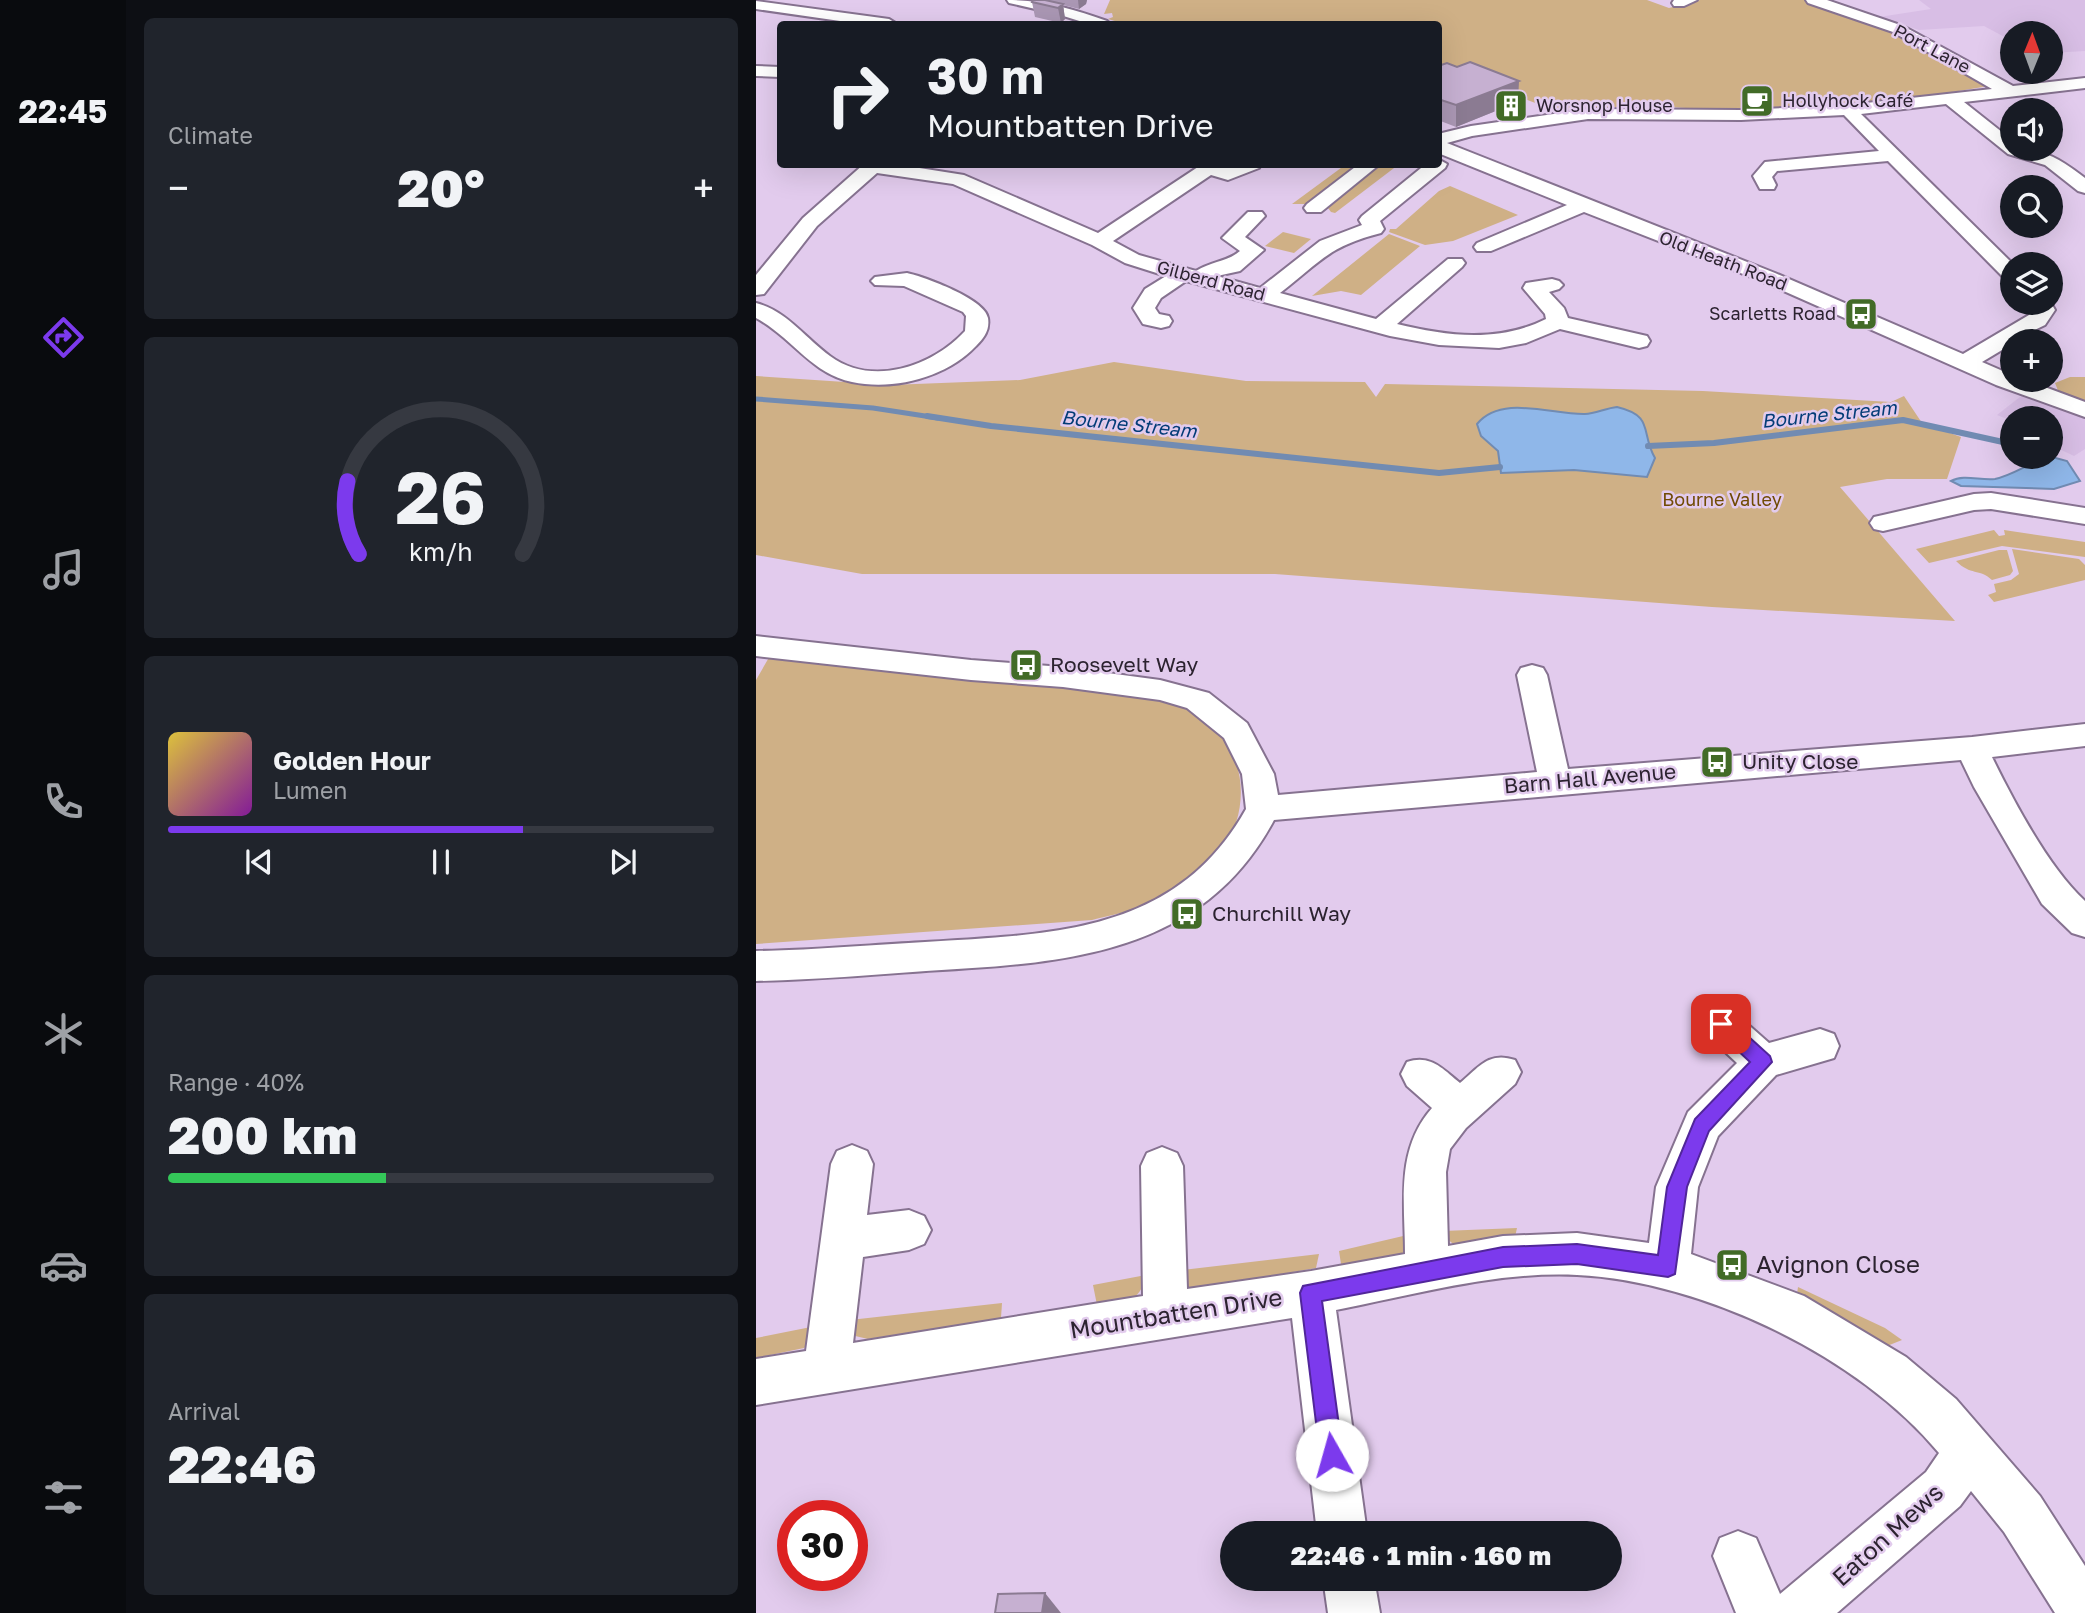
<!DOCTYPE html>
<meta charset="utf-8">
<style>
body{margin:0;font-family:"Golos Text",sans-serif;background:#20242c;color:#f1f3f6;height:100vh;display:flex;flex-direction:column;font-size:26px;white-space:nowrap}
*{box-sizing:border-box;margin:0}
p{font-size:23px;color:#9ea1a6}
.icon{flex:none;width:38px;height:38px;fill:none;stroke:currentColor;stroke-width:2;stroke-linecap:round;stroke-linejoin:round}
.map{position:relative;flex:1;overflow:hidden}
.sheet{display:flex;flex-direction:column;gap:18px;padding:18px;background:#0d0f14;width:630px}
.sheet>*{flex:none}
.hud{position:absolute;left:21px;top:21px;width:665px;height:147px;border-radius:7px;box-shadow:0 7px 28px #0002;background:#171b24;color:#f1f3f6;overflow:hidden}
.needle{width:46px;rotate:1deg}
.tools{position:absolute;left:1244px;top:21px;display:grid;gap:14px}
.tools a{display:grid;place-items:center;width:63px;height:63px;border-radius:50%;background:#171b24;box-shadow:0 7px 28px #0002;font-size:35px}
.speed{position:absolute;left:21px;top:1500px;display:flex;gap:14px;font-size:35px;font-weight:700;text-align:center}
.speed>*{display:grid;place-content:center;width:91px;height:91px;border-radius:50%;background:#171b24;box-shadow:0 7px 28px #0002;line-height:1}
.speed .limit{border:10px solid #d22;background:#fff;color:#111}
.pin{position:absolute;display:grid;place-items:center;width:60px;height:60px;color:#fff;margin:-30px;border-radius:14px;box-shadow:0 4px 10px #0006}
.me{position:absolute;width:77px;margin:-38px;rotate:353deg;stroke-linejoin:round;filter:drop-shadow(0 0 5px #0008)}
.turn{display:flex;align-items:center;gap:24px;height:147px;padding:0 35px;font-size:32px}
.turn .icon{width:91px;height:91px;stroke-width:2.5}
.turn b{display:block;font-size:49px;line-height:60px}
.big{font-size:52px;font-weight:800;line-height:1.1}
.sheet .widget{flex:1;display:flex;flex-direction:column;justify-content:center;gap:10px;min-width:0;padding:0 24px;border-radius:10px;background:#20242c}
.sheet .dial{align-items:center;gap:0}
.dial svg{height:182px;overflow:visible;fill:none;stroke:#363941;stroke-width:7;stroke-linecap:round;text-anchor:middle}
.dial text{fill:#f1f3f6;stroke:none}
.song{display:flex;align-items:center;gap:21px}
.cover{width:84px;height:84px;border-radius:10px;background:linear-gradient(135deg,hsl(50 70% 55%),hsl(290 70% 35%))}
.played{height:7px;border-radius:4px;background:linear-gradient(90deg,#7c3aed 65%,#363941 65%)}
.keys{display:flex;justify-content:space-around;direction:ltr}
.heat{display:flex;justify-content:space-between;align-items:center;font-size:38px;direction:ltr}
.charge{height:10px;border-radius:5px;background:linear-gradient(90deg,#34c759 40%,#363941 0)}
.trip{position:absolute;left:464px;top:1521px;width:402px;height:70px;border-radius:35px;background:#171b24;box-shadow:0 7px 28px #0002;font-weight:800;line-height:70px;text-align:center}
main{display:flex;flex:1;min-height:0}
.tab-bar{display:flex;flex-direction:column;width:126px;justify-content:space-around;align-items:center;background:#090b0e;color:#9ea1a6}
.tab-bar .icon{width:49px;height:49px}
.tab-bar .on{color:#7c3aed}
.tab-bar b{font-size:32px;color:#f1f3f6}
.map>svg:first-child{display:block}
.built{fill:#d8bee5}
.green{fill:#cfb086}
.water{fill:#8fb7e9;stroke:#718bb2;stroke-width:2}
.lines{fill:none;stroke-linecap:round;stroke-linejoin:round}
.stream-far1{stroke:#718bb2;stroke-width:5}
.stream{stroke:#718bb2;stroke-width:6}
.minor-casing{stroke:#867290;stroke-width:4}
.minor{fill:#fff;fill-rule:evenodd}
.wall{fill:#aa97b4}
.shaded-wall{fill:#8b7b92}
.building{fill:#c6b0d1;stroke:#8b7b92;stroke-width:2}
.route{fill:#7c3aed;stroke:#51269a;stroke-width:2}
.labels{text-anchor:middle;stroke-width:5;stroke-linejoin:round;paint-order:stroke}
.far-street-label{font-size:18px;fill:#2c2330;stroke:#e2cbed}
.far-poi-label{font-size:18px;fill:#2c2330;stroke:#e2cbed;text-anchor:start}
.far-park-label{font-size:18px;fill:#704a03;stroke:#e2cbed}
.far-water-label{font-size:19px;font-style:italic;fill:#033c77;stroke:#e2cbed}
.poi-label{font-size:21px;fill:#2c2330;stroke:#e2cbed;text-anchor:start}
.street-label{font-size:21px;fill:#2c2330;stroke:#e2cbed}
.near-poi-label{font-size:24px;fill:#2c2330;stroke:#e2cbed;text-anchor:start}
.near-street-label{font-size:24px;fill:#2c2330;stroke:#e2cbed}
</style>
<main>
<nav class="tab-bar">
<b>22:45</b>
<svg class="icon on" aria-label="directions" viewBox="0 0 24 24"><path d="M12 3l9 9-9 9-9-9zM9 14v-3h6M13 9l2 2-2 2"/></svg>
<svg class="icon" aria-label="music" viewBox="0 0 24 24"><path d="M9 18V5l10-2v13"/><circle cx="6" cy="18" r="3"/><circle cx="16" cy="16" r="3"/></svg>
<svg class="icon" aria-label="phone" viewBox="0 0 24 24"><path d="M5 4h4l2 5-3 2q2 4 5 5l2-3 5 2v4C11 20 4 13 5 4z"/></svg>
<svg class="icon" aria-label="climate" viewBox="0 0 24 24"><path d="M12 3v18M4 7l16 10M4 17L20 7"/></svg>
<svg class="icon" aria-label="car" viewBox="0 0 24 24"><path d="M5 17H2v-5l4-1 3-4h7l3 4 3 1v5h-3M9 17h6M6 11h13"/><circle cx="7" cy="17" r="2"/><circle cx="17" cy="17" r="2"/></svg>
<svg class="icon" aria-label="filters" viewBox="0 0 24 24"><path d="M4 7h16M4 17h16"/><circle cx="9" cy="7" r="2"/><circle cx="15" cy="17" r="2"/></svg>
</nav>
<section class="sheet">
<div class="widget"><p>Climate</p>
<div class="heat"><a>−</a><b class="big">20°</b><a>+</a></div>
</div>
<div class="widget dial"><svg viewBox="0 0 100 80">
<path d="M14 69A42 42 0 1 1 86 69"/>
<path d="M14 69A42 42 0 0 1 9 37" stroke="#7c3aed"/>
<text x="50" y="56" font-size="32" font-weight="700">26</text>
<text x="50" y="72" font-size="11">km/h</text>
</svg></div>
<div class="widget">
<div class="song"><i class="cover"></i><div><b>Golden Hour</b><p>Lumen</p></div></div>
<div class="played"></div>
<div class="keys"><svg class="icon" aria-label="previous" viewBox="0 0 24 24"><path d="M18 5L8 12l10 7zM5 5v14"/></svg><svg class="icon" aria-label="pause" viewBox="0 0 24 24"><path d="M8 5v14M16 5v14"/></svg><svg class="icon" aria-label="next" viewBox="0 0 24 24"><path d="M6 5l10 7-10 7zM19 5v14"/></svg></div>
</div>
<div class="widget"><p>Range · 40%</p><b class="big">200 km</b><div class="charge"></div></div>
<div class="widget"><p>Arrival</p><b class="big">22:46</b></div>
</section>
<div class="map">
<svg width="1329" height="1613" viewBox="0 0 1329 1613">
<rect width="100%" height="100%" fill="#e2cbed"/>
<!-- built -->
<g class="built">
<polygon points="1163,0 1329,0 1329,51 1295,53 1295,33 1256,33 1256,41 1228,26 1163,30 1123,17 1175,9"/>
<polygon points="1269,393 1329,416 1329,449 1318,456 1295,445 1295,418 1256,418 1256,421 1241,415"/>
</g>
<!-- green -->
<g class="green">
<polygon points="354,0 891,0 913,8 944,0 1050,0 1152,36 1233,86 1160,98 1070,106 946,109 880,105 806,113 723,82 683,80 682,24 369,24 352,19 357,17 356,13 348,14"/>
<polygon points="589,165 610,165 553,204 536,204"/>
<polygon points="621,165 642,165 579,213 575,212 569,204"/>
<polygon points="694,186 762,215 697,241 669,245 633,232 634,229 640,229 683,191"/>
<polygon points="527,232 555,239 538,253 509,246"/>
<polygon points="633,234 664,246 605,295 585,291 556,296"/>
<polygon points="358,362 490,381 609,382 620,397 629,384 947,391 1135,402 1148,396 1166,423 1205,437 1191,479 1131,479 1084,487 1199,621 956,607 519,574 106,574 0,555 0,376 134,385 264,380"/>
<polygon points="1314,377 1329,377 1329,402 1303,393 1299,383"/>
<polygon points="1238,530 1243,536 1249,535 1248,530 1329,542 1329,557 1246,546 1173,563 1160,549"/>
<polygon points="1256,549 1323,559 1329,565 1329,580 1238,602 1232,595 1240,592 1238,584 1255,580 1263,574"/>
<path d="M1243 550H1251L1257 571 1254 575 1236 580C1223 568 1215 576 1200 561Z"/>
<path d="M15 654 382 695C402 700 425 704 443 715 490 747 497 805 466 852 459 863 434 883 422 891 400 905 361 914 336 920L0 944V680Z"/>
<polygon points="761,1228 759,1237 700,1246 691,1239 687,1231"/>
<polygon points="660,1233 653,1250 642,1255 585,1264 583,1251"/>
<polygon points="563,1254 560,1268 433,1290 426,1289 418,1271"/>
<path d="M390 1275C384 1305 367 1301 341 1305L337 1285Z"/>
<polygon points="1042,1287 1129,1328 1146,1340 1126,1348 1041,1294"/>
<polygon points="246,1303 245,1318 112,1339 95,1335 94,1320"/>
<polygon points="65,1325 54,1343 48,1348 0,1358 0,1338"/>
</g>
<!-- water -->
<g class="water">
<path d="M861 407C899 416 884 432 899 458L891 477 818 470 745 473 742 451 725 436 721 424C746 394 796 415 829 414 839 414 850 408 861 407Z"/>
<path d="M1296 457 1311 461 1324 481 1298 489 1205 486 1195 481C1208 474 1225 481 1239 479 1259 475 1276 460 1296 457Z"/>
</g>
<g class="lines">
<!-- stream-far1 -->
<polyline class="stream-far1" points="0,399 117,408 182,418"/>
<!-- stream -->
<g class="stream">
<polyline points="171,416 235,426 683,473 744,467"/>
<polyline points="892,446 958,443 1147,420 1256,444"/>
</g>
<defs>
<g id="minor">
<path d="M251 0C287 0 317 9 351 21L354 24H333L301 14 253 3Z"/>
<polygon points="918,0 941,0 928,6 918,6 916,3"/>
<path d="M1050 0H1071L1147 26 1257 86 1329 78V88L1208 102 1256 140V149C1289 149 1304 159 1329 178V193L1322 191 1289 165 1252 154 1190 104 1105 114 1257 264 1256 281 1249 279 1132 161 1021 171 1016 177 1020 185 1018 189H1004L997 176 1009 162 1123 151 1088 115 985 120 832 119 716 136 691 143 1019 273 1207 354 1273 315 1277 310 1273 303H1295L1299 310 1289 325 1256 341V344L1226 362 1256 375V380H1270L1329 402V417L1240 385 1005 281 828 212 735 251H721L718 247 721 243 811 205 682 153V134L715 126 832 109 985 110 1092 105 1236 89 1137 32 1052 3Z"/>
<polygon points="0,1 133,19 141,24 105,24 0,9"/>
<polygon points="0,66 24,67 24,77 0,76"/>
<path d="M682 159 691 164 689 168 624 221 628 229 625 233C573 246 564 262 524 293L620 319 692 259H706L709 263 706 267 641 324C691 336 742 343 790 319L789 314 767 288 770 283 796 279 803 281 807 285 803 289 793 292 808 308 812 318 891 336 894 341 891 346 883 348 804 329 770 343 743 348 683 345 634 336 430 281 405 298 399 308 403 314 413 316 416 321 413 326 405 328 387 324 377 308 389 289 410 276 369 263 336 245 197 184 121 173 61 226 8 294 0 295V275L47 218 108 164H138L208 175 342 233 445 165 470 168 479 164H505L503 168 472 180 455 175 357 241 383 255 440 271C456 261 471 262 484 251L466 238 492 212H506L509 216 489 237 508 250 484 271 461 276 504 288 564 241 606 225 603 220 606 216 670 164H682Z"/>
<polygon points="603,164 624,164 565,212 551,212 548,208 551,204"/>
<path d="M151 273C169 277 229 299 232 318 234 330 228 338 220 346 191 377 138 391 96 382 54 373 36 337 0 318V303C31 311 49 338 74 356 116 387 176 367 209 331L210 316 207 312 148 286 119 285 115 281 119 277Z"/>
<polygon points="1235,493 1329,508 1329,524 1235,509 1218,510 1127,531 1118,529 1114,523 1118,517 1127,515 1218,494"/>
<path d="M0 636 215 660 307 667 404 680 453 693 491 723 518 774 522 795 781 772 761 675 765 668 776 665 787 668 791 675 812 769 1216 737 1329 724V746L1236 757C1258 802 1293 868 1329 901V937L1316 933 1286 904 1218 787 1205 760 518 820C445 956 308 963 170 971 114 975 57 980 0 981V951C57 950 113 945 169 942 296 934 420 934 490 809L486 774 468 738 431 708 404 700 307 687 215 680 0 656Z"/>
<path d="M965 1008 979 1013 1013 1043 1064 1029 1078 1034 1083 1046 1078 1058 1020 1075 962 1136 942 1187 935 1254 1048 1296 1150 1357 1200 1399 1284 1496 1329 1566V1613H1299L1248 1532 1215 1491 1204 1506 1081 1613H980L957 1556 964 1538 982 1531 1000 1538 1024 1594 1170 1472 1183 1453C1103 1356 946 1281 821 1275 740 1271 658 1295 580 1310L611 1533H561L536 1318 0 1405V1359L50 1351 75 1164 81 1151 96 1145 111 1151 117 1164 111 1215 153 1210 168 1216 175 1230 168 1244 153 1250 107 1257 97 1343 387 1296 385 1166 391 1153 406 1147 421 1153 427 1166 431 1289 555 1271 649 1254C649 1203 639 1150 676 1108L651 1086 645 1074 651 1062C674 1054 686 1068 704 1083 723 1067 733 1051 759 1060L765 1072 759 1084 710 1128 694 1149 690 1172 692 1246 747 1236 821 1233 893 1243 900 1187 932 1112 981 1063 951 1035 946 1024 951 1013Z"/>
<polygon points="567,1578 618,1578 624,1613 572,1613"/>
</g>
</defs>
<!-- minor casing -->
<use href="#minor" class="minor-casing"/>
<!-- minor -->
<use href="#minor" class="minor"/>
</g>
<!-- wall -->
<g class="wall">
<polygon points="277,0 331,0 330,4 323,9 307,5 309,19 305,23 279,17 276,2"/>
<polygon points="682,66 762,102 700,127 682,120"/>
</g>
<!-- shaded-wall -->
<g class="shaded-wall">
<polygon points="322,0 331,0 330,4 323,9"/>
<polygon points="307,4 309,19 305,23 302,8"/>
<polygon points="763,81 762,102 700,127 700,105"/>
<polygon points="289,1593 305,1613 286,1613"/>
</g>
<!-- building -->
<g class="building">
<polygon points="277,0 289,0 307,4 302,8 276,2"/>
<polygon points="714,62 763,81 700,105 682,99 682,66 691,63 701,67"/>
<polygon points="289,1593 286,1613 239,1613 242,1594"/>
</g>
<!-- route -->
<polygon class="route" points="965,1016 972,1018 1014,1056 1016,1062 953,1131 931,1187 919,1274 912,1277 821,1264 747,1267 566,1301 587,1455 584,1463 576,1466 567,1463 564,1455 544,1293 547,1286 747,1247 821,1244 902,1255 911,1187 939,1119 994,1062 959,1029 956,1024 959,1018"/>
<!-- icons -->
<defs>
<symbol id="cafe-square" viewBox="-11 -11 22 22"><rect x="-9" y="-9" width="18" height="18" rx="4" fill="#426b27" stroke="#e2cbed"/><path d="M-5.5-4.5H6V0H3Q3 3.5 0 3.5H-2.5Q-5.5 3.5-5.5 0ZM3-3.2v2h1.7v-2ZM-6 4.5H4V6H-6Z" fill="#fff"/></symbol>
<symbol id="building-square" viewBox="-11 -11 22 22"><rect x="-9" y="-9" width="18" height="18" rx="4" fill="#426b27" stroke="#e2cbed"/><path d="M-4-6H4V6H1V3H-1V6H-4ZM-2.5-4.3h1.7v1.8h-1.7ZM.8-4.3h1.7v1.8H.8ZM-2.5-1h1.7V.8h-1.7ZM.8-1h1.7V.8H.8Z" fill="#fff"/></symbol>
<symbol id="bus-square" viewBox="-11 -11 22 22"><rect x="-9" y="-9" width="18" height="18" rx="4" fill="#426b27" stroke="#e2cbed"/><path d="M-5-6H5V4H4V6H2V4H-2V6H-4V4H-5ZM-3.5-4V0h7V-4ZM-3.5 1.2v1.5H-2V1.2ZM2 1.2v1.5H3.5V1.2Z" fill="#fff"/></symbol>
</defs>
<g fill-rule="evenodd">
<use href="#cafe-square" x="982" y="82" width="38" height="38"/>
<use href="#building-square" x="736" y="87" width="38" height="38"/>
<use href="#bus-square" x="1086" y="295" width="38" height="38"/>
<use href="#bus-square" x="251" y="646" width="38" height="38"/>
<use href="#bus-square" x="942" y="743" width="38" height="38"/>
<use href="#bus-square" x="412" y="895" width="38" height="38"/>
<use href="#bus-square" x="957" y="1246" width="38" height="38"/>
</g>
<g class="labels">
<!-- far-street labels -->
<g class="far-street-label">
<text transform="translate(1176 49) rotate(28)" y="6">Port Lane</text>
<text transform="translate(967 261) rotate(21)" y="6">Old Heath Road</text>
<text transform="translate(455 281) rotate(15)" y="6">Gilberd Road</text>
</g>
<!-- far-poi labels -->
<g class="far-poi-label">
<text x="1026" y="107">Hollyhock Café</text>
<text x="780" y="112">Worsnop House</text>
<text x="1080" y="320" text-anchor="end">Scarletts Road</text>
</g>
<!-- far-park labels -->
<g class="far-park-label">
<text x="966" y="506">Bourne Valley</text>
</g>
<!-- far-water labels -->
<g class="far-water-label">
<text transform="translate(1073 414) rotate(-6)" y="7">Bourne Stream</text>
<text transform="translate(373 424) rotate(6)" y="7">Bourne Stream</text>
</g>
<!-- poi labels -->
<g class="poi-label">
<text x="294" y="672">Roosevelt Way</text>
<text x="986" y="769">Unity Close</text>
<text x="456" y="921">Churchill Way</text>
</g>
<!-- street labels -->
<g class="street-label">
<text transform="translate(834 779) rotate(-5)" y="7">Barn Hall Avenue</text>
</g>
<!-- near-poi labels -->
<g class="near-poi-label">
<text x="1000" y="1273">Avignon Close</text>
</g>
<!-- near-street labels -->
<g class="near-street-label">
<text transform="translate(420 1314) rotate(-9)" y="8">Mountbatten Drive</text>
<text transform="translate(1132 1535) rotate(-42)" y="8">Eaton Mews</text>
</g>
</g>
</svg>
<div class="tools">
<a><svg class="needle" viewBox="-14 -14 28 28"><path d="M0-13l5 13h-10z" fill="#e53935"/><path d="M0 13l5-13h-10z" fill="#9ea1a6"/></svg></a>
<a><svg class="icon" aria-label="sound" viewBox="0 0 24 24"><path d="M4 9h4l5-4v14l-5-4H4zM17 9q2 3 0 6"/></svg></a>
<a><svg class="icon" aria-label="search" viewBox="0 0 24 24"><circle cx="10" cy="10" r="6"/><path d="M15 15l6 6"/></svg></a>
<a><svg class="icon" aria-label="layers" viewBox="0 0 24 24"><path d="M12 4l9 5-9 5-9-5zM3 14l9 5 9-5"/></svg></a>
<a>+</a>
<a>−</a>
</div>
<div class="speed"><div class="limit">30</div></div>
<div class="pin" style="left:965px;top:1024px;background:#d93025"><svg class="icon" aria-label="arrive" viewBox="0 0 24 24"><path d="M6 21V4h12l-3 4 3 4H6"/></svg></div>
<svg class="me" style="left:576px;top:1455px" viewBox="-20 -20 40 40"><circle r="19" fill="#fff"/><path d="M0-13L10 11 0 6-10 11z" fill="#7c3aed"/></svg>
<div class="trip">22:46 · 1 min · 160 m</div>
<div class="hud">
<div class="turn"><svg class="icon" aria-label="right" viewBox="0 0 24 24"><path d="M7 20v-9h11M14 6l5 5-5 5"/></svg><div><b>30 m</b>Mountbatten Drive</div></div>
</div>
</div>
</main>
